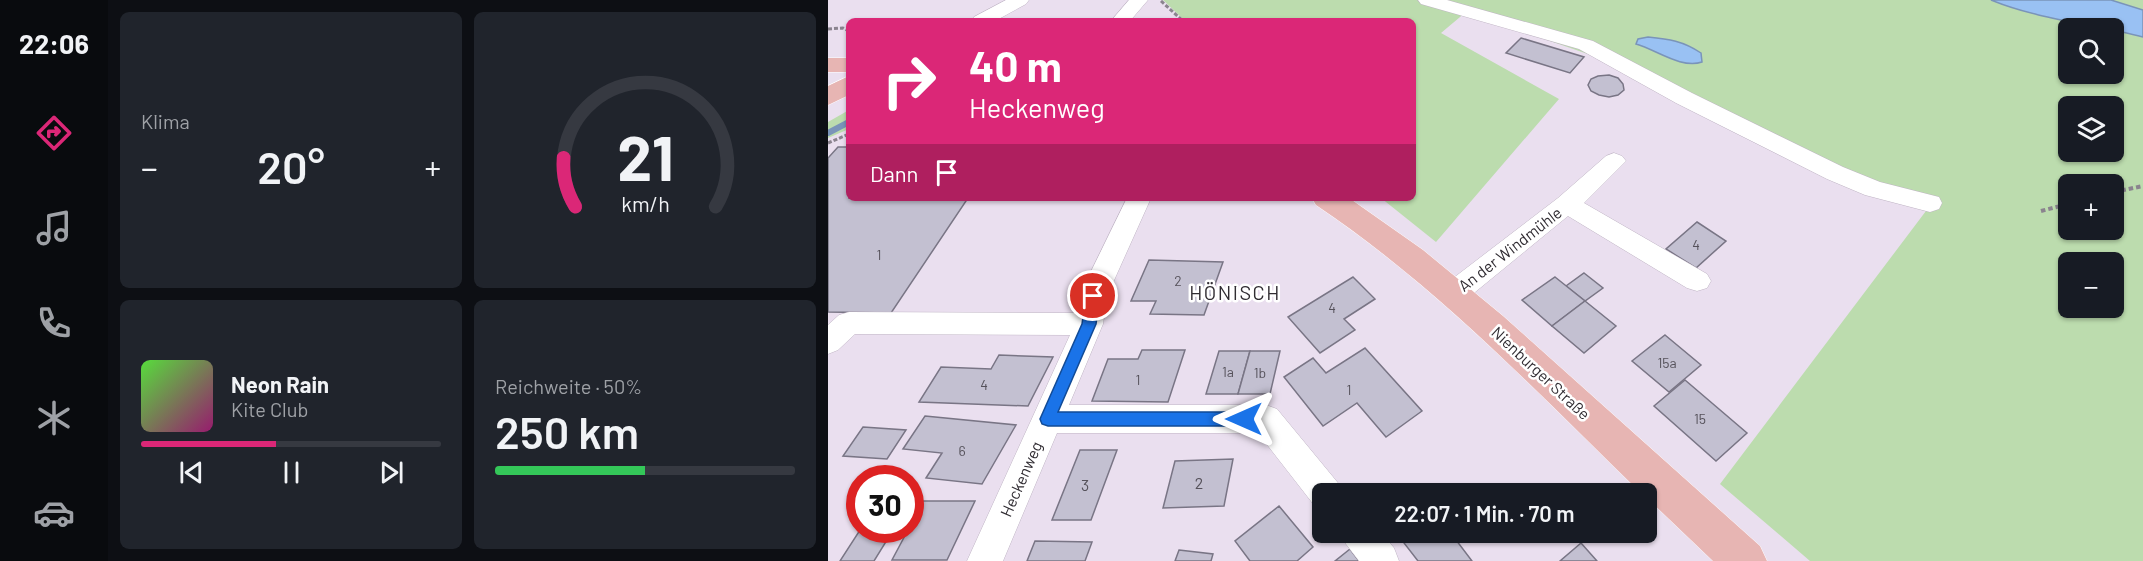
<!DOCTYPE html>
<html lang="de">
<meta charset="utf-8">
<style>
body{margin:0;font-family:Barlow,sans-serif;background:#20242c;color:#f1f3f6;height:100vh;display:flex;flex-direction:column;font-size:22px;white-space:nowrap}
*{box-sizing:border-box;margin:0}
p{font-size:20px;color:#9ea1a6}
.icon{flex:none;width:33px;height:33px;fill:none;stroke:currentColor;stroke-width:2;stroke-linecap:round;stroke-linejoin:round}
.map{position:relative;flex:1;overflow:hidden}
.drawer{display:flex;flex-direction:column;gap:12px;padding:12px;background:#0d0f14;width:720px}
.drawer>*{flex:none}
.hud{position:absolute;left:18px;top:18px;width:570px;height:183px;border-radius:9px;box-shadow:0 2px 4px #0004;background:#db2777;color:#fff;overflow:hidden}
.tools{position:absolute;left:1230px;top:18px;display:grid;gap:12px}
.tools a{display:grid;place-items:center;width:66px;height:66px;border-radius:9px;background:#171b24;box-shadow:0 2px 4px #0004;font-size:30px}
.speed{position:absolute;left:18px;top:465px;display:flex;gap:12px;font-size:30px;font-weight:700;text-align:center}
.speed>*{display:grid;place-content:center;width:78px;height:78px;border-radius:50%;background:#171b24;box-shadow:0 2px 4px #0004;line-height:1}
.speed .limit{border:9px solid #d22;background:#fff;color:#111}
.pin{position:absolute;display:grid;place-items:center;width:51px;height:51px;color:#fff;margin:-26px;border:3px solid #fff;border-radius:50%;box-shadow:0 2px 6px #0007}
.me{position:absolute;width:66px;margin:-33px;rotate:270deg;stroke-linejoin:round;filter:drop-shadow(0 0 4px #0008)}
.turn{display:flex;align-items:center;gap:21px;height:126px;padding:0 24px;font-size:27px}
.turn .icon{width:78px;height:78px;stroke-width:2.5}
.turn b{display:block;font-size:42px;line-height:51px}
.then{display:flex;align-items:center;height:57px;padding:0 24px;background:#0003;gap:12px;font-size:22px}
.big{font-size:45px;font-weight:600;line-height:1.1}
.drawer .card{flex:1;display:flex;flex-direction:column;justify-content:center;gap:9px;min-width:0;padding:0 21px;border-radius:9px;background:#20242c}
.drawer .dial{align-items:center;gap:0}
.dial svg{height:156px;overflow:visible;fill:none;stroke:#363941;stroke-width:7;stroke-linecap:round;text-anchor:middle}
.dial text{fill:#f1f3f6;stroke:none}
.song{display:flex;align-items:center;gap:18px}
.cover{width:72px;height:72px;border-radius:9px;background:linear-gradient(135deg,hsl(110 70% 55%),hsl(320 70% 35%))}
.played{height:6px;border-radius:3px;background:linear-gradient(90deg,#db2777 45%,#363941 45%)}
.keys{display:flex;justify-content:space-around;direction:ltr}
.heat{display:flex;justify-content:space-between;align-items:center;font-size:33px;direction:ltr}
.charge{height:9px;border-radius:4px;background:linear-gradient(90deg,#34c759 50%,#363941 0)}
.drawer .tiles{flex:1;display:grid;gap:12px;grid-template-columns:repeat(2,1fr)}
.trip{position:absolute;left:484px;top:483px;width:345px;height:60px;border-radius:9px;background:#171b24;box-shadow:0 2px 4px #0004;font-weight:600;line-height:60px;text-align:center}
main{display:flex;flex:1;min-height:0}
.tab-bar{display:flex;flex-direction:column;width:108px;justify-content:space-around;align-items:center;background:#090b0e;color:#9ea1a6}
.tab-bar .icon{width:42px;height:42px}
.tab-bar .active{color:#db2777}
.tab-bar b{font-size:27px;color:#f1f3f6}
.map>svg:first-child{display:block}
.green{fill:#bcdcae;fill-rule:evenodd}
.water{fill:#99c1f3;stroke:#7a94b9;stroke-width:1.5}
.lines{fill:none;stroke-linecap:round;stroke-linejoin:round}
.stream{stroke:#7a94b9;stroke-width:6}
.building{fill:#c3c0d1;stroke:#797585;stroke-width:1.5}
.minor-casing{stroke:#bfb4c4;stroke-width:1}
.major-casing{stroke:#fff;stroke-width:1}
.path-far1{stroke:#8a838e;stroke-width:3;stroke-dasharray:4 2;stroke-linecap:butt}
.path{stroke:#8a838e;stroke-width:4;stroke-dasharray:4.5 3;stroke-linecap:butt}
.minor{fill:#fff;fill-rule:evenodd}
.major{fill:#e7b5b3;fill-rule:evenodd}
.route{fill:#1a73e8;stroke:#114b97;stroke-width:1.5}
.labels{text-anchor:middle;stroke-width:5;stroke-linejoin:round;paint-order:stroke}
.number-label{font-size:14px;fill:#55515a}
.street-label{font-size:16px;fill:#302c32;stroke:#fff}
.near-number-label{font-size:16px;fill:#55515a}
.quarter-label{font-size:20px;letter-spacing:1.5px;fill:#302c32;stroke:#fff}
</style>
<main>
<nav class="tab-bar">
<b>22:06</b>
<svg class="icon active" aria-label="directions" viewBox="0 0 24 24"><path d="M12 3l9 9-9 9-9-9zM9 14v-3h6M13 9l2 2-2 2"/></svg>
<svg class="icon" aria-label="music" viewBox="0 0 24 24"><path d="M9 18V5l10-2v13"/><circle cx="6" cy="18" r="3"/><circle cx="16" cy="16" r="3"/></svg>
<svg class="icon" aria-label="phone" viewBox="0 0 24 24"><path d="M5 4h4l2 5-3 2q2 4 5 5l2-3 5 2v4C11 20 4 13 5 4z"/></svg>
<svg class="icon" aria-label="climate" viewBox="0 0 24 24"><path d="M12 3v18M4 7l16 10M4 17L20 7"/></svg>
<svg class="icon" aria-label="car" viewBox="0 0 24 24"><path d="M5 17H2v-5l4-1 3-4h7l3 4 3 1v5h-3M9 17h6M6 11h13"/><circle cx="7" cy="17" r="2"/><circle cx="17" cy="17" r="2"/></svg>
</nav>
<section class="drawer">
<div class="tiles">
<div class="card"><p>Klima</p>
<div class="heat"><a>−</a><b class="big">20°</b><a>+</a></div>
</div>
<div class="card dial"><svg viewBox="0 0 100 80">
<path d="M14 69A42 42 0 1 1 86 69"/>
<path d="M14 69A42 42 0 0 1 8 44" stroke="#db2777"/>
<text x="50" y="56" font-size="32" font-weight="700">21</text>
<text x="50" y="72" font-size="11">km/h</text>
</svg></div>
<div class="card">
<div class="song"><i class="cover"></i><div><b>Neon Rain</b><p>Kite Club</p></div></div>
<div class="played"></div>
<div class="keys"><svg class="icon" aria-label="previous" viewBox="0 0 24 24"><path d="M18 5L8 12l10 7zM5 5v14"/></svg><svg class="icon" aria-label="pause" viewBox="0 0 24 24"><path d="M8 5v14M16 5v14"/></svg><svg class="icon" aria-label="next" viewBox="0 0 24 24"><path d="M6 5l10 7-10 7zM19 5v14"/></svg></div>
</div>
<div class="card"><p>Reichweite · 50%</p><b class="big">250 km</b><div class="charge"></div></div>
</div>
</section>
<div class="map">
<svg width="1315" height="561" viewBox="0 0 1315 561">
<rect width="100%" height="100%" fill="#eadfef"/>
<!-- green -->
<g class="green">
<path d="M335 0H1315V561H982L892 484 1107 199 1046 190 780 61 638 12 613 33 731 99 608 242 553 198H585V21H357ZM1240 28H1286V74H1240ZM1240 106H1286V152H1240ZM1240 184H1286V230H1240ZM1240 262H1286V308H1240Z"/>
<polygon points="21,110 21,129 0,138 0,122"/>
</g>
<!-- water -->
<g class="water">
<path d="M1163 0H1283L1315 10V37C1266 24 1212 20 1163 0Z"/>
<path d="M820 37C841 39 855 41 873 53L874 62C853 69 829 50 808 44L810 39Z"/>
</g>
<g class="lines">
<!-- stream -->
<polyline class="stream" points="0,133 21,122"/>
</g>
<!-- building -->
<g class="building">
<polygon points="693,38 756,57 742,73 678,53"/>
<polygon points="781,75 790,78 795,84 796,90 790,95 781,97 771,95 763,91 760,85 763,79 770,76"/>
<polygon points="10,147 21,147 21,198 140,198 63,313 0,312 0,158"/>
<polygon points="869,222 898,241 868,268 838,249"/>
<polygon points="321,260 395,262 376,315 322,314 328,301 303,301"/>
<polygon points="756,273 775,288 757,301 738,286"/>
<polygon points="525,277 547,299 516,319 527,330 492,353 460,317"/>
<polygon points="727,277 757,301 724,326 694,300"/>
<polygon points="757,301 788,326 756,353 724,326"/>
<polygon points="837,335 873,365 841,392 804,361"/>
<polygon points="537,348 594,411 558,437 529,403 495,426 456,377 485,358 498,373"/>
<polygon points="314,350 357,350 340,402 264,401 280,359 310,359"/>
<polygon points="391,351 422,351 410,394 378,394"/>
<polygon points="422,351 452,351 442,394 410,394"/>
<polygon points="171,355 225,357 200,406 91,402 113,367 163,369"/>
<polygon points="857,380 919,433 888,461 826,406"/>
<polygon points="97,416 188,425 154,484 98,478 114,453 75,449"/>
<polygon points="35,427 78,430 59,459 15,456"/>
<polygon points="252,450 289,450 263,520 224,520"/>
<polygon points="405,459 396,506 335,508 347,461"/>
<polygon points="95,501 147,501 119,560 64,560 80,530 82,530 82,525"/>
<polygon points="451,506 485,547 469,561 422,561 407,541"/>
<polygon points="32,530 64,532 46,561 12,561"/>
<polygon points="590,532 622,532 644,561 590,561 576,543"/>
<polygon points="207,541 264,542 257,561 199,561"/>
<polygon points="753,543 769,561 732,561"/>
<polygon points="522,549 531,561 507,561"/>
<polygon points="351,550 385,554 383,561 347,561"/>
</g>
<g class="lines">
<defs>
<g id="minor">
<polygon points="178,0 201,0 198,4 167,21 144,21 146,17"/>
<polygon points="301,0 320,0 302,21 283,21"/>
<polygon points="590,0 619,0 765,41 864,93 1015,167 1052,182 1111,197 1114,203 1111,209 1102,212 1037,195 999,179 848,103 751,49 593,4"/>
<polygon points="786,153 794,156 798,161 756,203 879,274 883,281 879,288 869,291 859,288 740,216 635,302 625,305 615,302 611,294 615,286 730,198 778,156"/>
<polygon points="299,198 323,198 279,296 275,324 241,405 438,405 449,409 510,483 515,494 495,494 495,509 486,505 430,433 229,433 175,561 139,561 242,335 27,334 10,350 0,354 0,325 11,315 21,312 249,313 251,296"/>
<polygon points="513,532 553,532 566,548 571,561 531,561 518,544"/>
</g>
<g id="major">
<rect x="0" y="58" width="21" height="14"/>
<polygon points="21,76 21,95 0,105 0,86"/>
<path d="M484 198H521L595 250 675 316 932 546 939 561H885L819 498V494H814C710 393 609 286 488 205Z"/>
</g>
</defs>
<!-- minor casing -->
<use href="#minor" class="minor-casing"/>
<!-- major casing -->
<use href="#major" class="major-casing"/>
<!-- path-far1 -->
<g class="path-far1">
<polyline points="333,1 355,21"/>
<polyline points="0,29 15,28 21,31"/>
<polyline points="0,143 21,134"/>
</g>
<!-- path -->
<g class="path">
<polyline points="1286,192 1315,186"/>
<polyline points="1213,211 1240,204"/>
</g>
<!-- minor -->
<use href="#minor" class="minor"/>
<!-- major -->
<use href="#major" class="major"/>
</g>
<!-- route -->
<polygon class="route" points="265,291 272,296 268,324 230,412 416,412 422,414 424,419 422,424 416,426 220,426 214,424 212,419 254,324 258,296"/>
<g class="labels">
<!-- number labels -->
<g class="number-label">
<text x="868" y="250">4</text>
<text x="51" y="260">1</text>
<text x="350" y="286">2</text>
<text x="504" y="313">4</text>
<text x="839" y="368">15a</text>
<text x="400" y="377">1a</text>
<text x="432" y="378">1b</text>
<text x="310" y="385">1</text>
<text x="156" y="390">4</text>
<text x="521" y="395">1</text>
<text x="872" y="424">15</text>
<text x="134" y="456">6</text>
</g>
<!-- street labels -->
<g class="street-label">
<text transform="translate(682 249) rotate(-38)" y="6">An der Windmühle</text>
<text transform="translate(713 373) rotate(43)" y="6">Nienburger Straße</text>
<text transform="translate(193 479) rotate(-66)" y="6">Heckenweg</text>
</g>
<!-- near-number labels -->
<g class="near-number-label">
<text x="371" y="489">2</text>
<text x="257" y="491">3</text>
</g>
<!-- quarter labels -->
<g class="quarter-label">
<text x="407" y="300">HÖNISCH</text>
</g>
</g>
</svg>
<div class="tools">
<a><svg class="icon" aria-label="search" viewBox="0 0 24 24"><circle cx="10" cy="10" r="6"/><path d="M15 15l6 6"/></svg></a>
<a><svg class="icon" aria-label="layers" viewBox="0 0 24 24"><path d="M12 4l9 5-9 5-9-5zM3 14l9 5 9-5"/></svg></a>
<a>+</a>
<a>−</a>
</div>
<div class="speed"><div class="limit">30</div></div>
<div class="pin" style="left:265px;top:296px;background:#d93025"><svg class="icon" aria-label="arrive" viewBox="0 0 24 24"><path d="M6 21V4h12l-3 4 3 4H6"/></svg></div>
<svg class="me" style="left:416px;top:419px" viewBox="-20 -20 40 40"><path d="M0-17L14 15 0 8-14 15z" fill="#1a73e8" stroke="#fff" stroke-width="4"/></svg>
<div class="trip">22:07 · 1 Min. · 70 m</div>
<div class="hud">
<div class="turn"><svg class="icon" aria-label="right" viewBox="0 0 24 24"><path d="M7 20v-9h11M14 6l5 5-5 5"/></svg><div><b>40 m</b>Heckenweg</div></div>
<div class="then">Dann<svg class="icon" aria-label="arrive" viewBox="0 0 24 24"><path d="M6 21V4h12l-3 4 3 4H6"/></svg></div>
</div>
</div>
</main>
